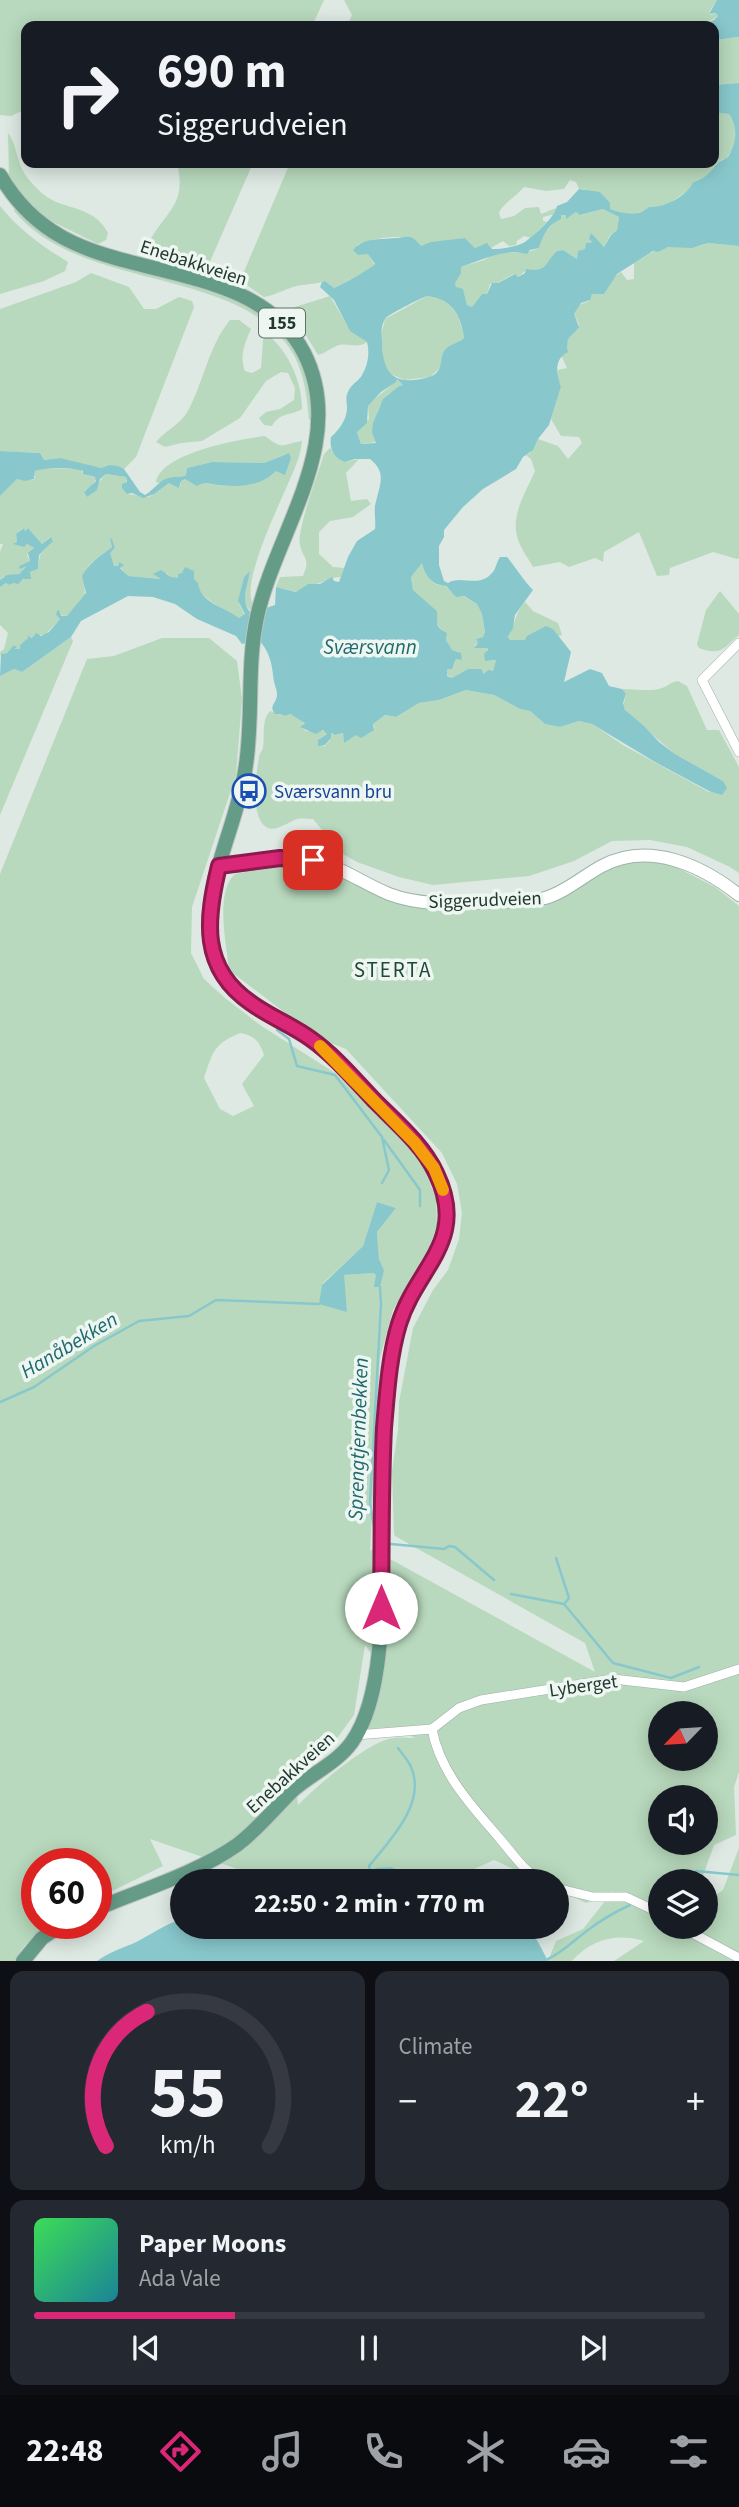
<!DOCTYPE html>
<meta charset="utf-8">
<style>
body{margin:0;font-family:"Source Sans 3",sans-serif;background:#242831;color:#f1f3f6;height:100vh;display:flex;flex-direction:column;font-size:26px;white-space:nowrap}
*{box-sizing:border-box;margin:0}
p{font-size:23px;color:#9ea1a6}
.icon{flex:none;width:38px;height:38px;fill:none;stroke:currentColor;stroke-width:2;stroke-linecap:round;stroke-linejoin:round}
.map{position:relative;height:1961px;overflow:hidden}
.side{display:flex;flex-direction:column;gap:10px;padding:10px;background:#0d0f14;flex:1}
.side>*{flex:none}
.banner{position:absolute;left:21px;top:21px;width:698px;height:147px;border-radius:14px;box-shadow:0 4px 18px #0003;background:#171b24;color:#f1f3f6;overflow:hidden}
.needle{width:46px;rotate:245deg}
.buttons{position:absolute;left:648px;top:1701px;display:grid;gap:14px}
.buttons a{display:grid;place-items:center;width:70px;height:70px;border-radius:50%;background:#171b24;box-shadow:0 4px 18px #0003;font-size:35px}
.speed{position:absolute;left:21px;top:1848px;display:flex;gap:14px;font-size:35px;font-weight:700;text-align:center}
.speed>*{display:grid;place-content:center;width:91px;height:91px;border-radius:50%;background:#171b24;box-shadow:0 4px 18px #0003;line-height:1}
.speed .limit{border:10px solid #d22;background:#fff;color:#111}
.pin{position:absolute;display:grid;place-items:center;width:60px;height:60px;color:#fff;margin:-30px;border-radius:14px;box-shadow:0 4px 10px #0006}
.me{position:absolute;width:77px;margin:-38px;rotate:0deg;stroke-linejoin:round;filter:drop-shadow(0 0 5px #0008)}
.turn{display:flex;align-items:center;gap:24px;height:147px;padding:0 21px;font-size:32px}
.turn .icon{width:91px;height:91px;stroke-width:2.5}
.turn b{display:block;font-size:49px;line-height:60px}
.big{font-size:52px;font-weight:700;line-height:1.1}
.side .widget{flex:1;display:flex;flex-direction:column;justify-content:center;gap:10px;min-width:0;padding:0 24px;border-radius:14px;background:#242831}
.side .dial{align-items:center;gap:0}
.dial svg{height:182px;overflow:visible;fill:none;stroke:#363941;stroke-width:7;stroke-linecap:round;text-anchor:middle}
.dial text{fill:#f1f3f6;stroke:none}
.song{display:flex;align-items:center;gap:21px}
.cover{width:84px;height:84px;border-radius:10px;background:linear-gradient(135deg,hsl(130 70% 55%),hsl(190 70% 35%))}
.played{height:7px;border-radius:4px;background:linear-gradient(90deg,#db2777 30%,#363941 30%)}
.keys{display:flex;justify-content:space-around;direction:ltr}
.heat{display:flex;justify-content:space-between;align-items:center;font-size:38px;direction:ltr}
.side .tiles{flex:1;display:grid;gap:10px;grid-template-columns:1fr 1fr}
.widget:last-child{grid-column:span 2}
.trip{position:absolute;left:170px;top:1869px;width:399px;height:70px;border-radius:35px;background:#171b24;box-shadow:0 4px 18px #0003;font-weight:700;line-height:70px;text-align:center}
.dock{display:flex;height:112px;justify-content:space-around;align-items:center;background:#090b0e;color:#9ea1a6}
.dock .icon{width:49px;height:49px}
.dock .selected{color:#db2777}
.dock b{font-size:32px;color:#f1f3f6}
.map>svg:first-child{display:block}
.green{fill:#b8d9bd;fill-rule:evenodd}
.water{fill:#88c8cc;fill-rule:evenodd}
.lines{fill:none;stroke-linecap:round;stroke-linejoin:round}
.stream{stroke:#88c8cc;stroke-width:2.5}
.street-casing{stroke:#a2b0a9;stroke-width:10}
.secondary-casing{stroke:#9eb4aa;stroke-width:14}
.primary-casing{stroke:#bcc3c1;stroke-width:16}
.street{stroke:#fff;stroke-width:9}
.secondary{stroke:#fff;stroke-width:12}
.primary{stroke:#659c88;stroke-width:14}
.route-casing{stroke:#8e194d;stroke-width:18}
.route{stroke:#db2777;stroke-width:12}
.slow{stroke:#f59e0b;stroke-width:12}
.labels{text-anchor:middle;stroke-width:7;stroke-linejoin:round;paint-order:stroke}
.shield{fill:#eef6f1;stroke:#5e7069;stroke-width:2}
.shield-label{font-size:18px;font-weight:bold;fill:#21372f}
.street-label{font-size:19px;fill:#21372f;stroke:#eef6f1}
.transit-label{font-size:19px;fill:#164399;stroke:#eef6f1;text-anchor:start}
.water-label{font-size:21px;font-style:italic;fill:#1f6a6f;stroke:#eef6f1}
.neighbourhood-label{font-size:21px;letter-spacing:2px;fill:#1e4839;stroke:#eef6f1}
</style>
<div class="map">
<svg width="739" height="1961" viewBox="0 0 739 1961">
<rect width="100%" height="100%" fill="#dee9e3"/>
<!-- green -->
<g class="green">
<polygon points="0,0 324,0 312,26 26,26 26,109 11,116 0,115"/>
<polygon points="344,0 717,0 709,12 710,15 717,13 718,16 705,24 696,22 693,26 661,26 661,23 622,26 624,22 608,23 609,26 347,26 352,15"/>
<polygon points="739,37 739,83 714,85 714,40"/>
<path d="M719 111 729 114C739 128 737 144 728 156 724 163 726 156 719 162 711 170 706 179 693 182L691 188 670 203 630 215 610 209 584 189H579L576 182 570 180 564 189 546 191 524 187C517 196 502 204 499 213L501 219 514 216 525 208 539 207 541 214 556 208 555 214 543 217V221L547 222 531 238 524 236 517 241 516 245 509 246 503 241 491 248 488 244 475 248 465 238 420 246C406 231 375 238 357 245L368 253 375 266 334 288 325 281C317 284 310 284 302 285 290 286 277 295 264 297L248 286 243 274 290 163H714V112Z"/>
<path d="M8 133C14 141 15 148 18 158 22 174 31 183 43 194 63 211 93 204 108 233L106 240 98 244 43 217 21 196 9 176Z"/>
<path d="M177 163H253L205 273 158 260 146 248C163 212 188 207 177 163Z"/>
<path d="M0 206C19 230 42 246 68 262L65 271 44 281 0 294Z"/>
<path d="M14 209 42 230 213 289 257 309 292 342 308 376 313 418 309 420C307 396 304 370 290 349 236 266 81 292 14 211Z"/>
<polygon points="603,209 619,217 617,230 610,235 604,247 600,245 591,233 593,242 586,243 586,249 579,251 577,259 563,250 557,251 546,267 540,271 525,271 518,277 514,274 497,283 490,284 487,294 482,294 472,307 467,305 463,290 456,288 455,283 461,267 484,260 496,253 528,252 539,248 542,236 561,215 566,215 566,218 576,212 581,215"/>
<path d="M708 243 739 246V558L737 559 713 552 670 568 669 575 657 576 639 532 604 552 603 562 595 558 569 567 560 562 533 567C528 557 519 547 517 536 511 514 527 490 535 471L531 459 526 455 530 453 538 439 558 446 568 459 582 443 579 437 561 436 551 419 561 387 557 377 558 370 567 368 561 355 568 350 566 343C570 335 576 332 579 324L574 314 579 305 589 301 592 294H604L614 277 621 272 627 280 634 279V263C646 256 656 248 670 247 684 246 695 249 708 243Z"/>
<polygon points="91,273 129,287 144,309 156,309 179,297 192,301 194,307 136,457 124,469 109,465 101,468 84,466 60,458 44,460 40,453 0,451 0,309 76,282"/>
<path d="M330 296 350 330 367 342C358 349 350 343 339 345 332 347 326 353 318 355L293 314 295 307Z"/>
<path d="M427 296C452 299 460 315 464 338 447 352 444 342 441 367L430 377 404 380 389 373 384 366 381 335 385 319Z"/>
<path d="M230 320H239L251 329C245 343 239 356 245 371L252 373 261 368 263 340 267 334C289 352 302 382 302 409 290 416 280 412 272 426L264 425 259 418 266 412 280 409 294 400 295 388 288 373 281 372 266 381 240 418 202 441 181 443 165 447 156 442C166 430 180 425 188 411 204 381 208 347 230 320Z"/>
<path d="M397 379 403 385 399 386C395 391 390 392 386 397 376 407 372 429 376 442L361 444 357 432 369 419 368 406C376 396 393 386 397 379Z"/>
<path d="M265 436C284 451 282 444 302 441 301 448 300 455 297 462 288 489 237 583 254 606L250 610C240 601 247 584 250 572L244 577 239 604 245 615 239 618C221 607 192 596 193 571L178 574V579L171 577 167 573 160 576 161 579 127 576 118 563V566H114L109 553 115 548 111 538 112 547C86 567 83 563 85 596 78 602 73 611 67 616L56 615 60 619 45 635H34L33 638 27 635 28 638 20 645V649H14L16 646 14 645 9 652 0 655V652L4 649 8 633 0 625V587L6 583 9 585 24 579H29L30 572 38 569 40 555 53 540 50 537 42 544 28 528 25 531 23 528 16 534 17 542 14 544 22 546 27 544 34 548 27 555 30 561 21 565 28 566 19 574 3 577 0 580V552L3 544H0V496L17 479 33 480 35 478V471L42 468 81 469 83 474 97 478 89 489 85 490 87 497C98 490 97 482 106 474L126 477 127 494 149 497 169 483 180 487 181 481 185 479C211 486 256 493 276 471H279L286 454 264 463 212 462 187 468 186 475C177 479 169 477 159 483L156 482C161 453 240 439 265 436Z"/>
<path d="M330 448 335 455 346 462 359 459 346 473 351 501 367 499 371 504 353 517 330 521 319 532V554L333 567 344 568 341 577C328 577 321 586 308 584L297 592 276 587 280 577 303 576C311 557 303 560 300 545 296 531 319 472 324 454Z"/>
<path d="M422 562C425 574 431 586 445 586L456 596H463L477 604 482 614 485 632 483 637 476 639 478 643 474 646 487 647V661L496 660 493 671 484 674 478 669H468L452 678 447 675V668L454 665 456 659H462L459 652 452 651 446 640 447 633C436 627 437 624 437 611L413 590 411 577Z"/>
<path d="M720 591 739 614V635C723 649 721 656 699 648L697 644 706 610Z"/>
<path d="M525 602 533 611 558 623 562 635 558 636 553 629 544 627 525 640H510L508 638C515 625 515 613 525 602Z"/>
<polygon points="71,637 73,641 0,815 0,676 14,669 22,672"/>
<path d="M162 638H209L237 661 242 699 236 775 192 907 191 953 204 979 225 998 260 1025 335 1073 406 1143 425 1170 436 1199 437 1226 429 1248 393 1310 380 1358 370 1552 372 1549 595 1672 585 1643 395 1536 394 1533 392 1471 398 1430 399 1402 413 1328 433 1290 448 1270 459 1239 462 1213 457 1184 442 1153 346 1049 318 1038 229 970C226 941 215 892 235 874L291 863 330 870 369 892 411 905 501 909 546 903 607 868 623 862 645 860 672 865 715 887 739 906V1772L734 1787 736 1835 714 1845 701 1881H660V1927H705V1902L723 1890 739 1848V1961H614L644 1941C616 1933 592 1939 572 1961H548L556 1941 583 1929 613 1891 586 1903 557 1889 556 1881H539L494 1860 463 1874 467 1881H421L405 1872 376 1868 352 1881H267L263 1876 255 1875 150 1839 163 1866 96 1899V1864H37V1923H52C39 1932 21 1946 15 1961H0V874L87 659 114 656ZM240 1033C254 1035 260 1042 264 1055L242 1084 254 1106 233 1116 220 1109 204 1078C213 1051 214 1044 240 1033ZM377 1202 396 1208 377 1232 379 1259 384 1270 377 1275 374 1273 344 1275V1285L322 1284 363 1246ZM365 1645 375 1659 358 1740 397 1729 415 1738C408 1738 400 1737 393 1738 367 1742 317 1786 298 1805L297 1796 285 1779 335 1741 354 1715ZM660 1713H705V1759H660ZM660 1797H705V1843H660Z"/>
<path d="M678 681 687 686 707 730H719L739 767V873L730 867 687 847 650 840 612 841 574 861 529 876 433 885 399 877 357 862 341 853 313 819C308 819 302 818 297 819 288 822 275 833 266 827 250 816 256 774 259 758 259 754 262 751 263 748 265 736 261 721 270 711L285 716 290 714 305 722 301 726 306 731H325L327 734 319 739 324 747 330 740V733L335 735 343 733 344 742 356 734 375 728 373 724 385 715 396 717 419 703 439 700 466 690 494 695 520 709 530 711 545 724 560 727 579 721 592 724 623 745 709 792 723 781 675 754 628 714 623 706 626 695 622 689C632 689 653 692 662 688 668 686 670 682 678 681Z"/>
</g>
<!-- water -->
<g class="water">
<polygon points="717,0 739,0 739,37 714,40 714,26 700,26 714,20 718,16 716,13 709,14"/>
<path d="M739 83V246L708 243 692 248 668 247 658 252 653 251 617 274 604 294H592L590 300 581 303 574 314 579 327C571 338 565 336 568 352 554 359 556 373 561 387L549 425 538 439 533 450 523 457 516 469 483 489 463 507 444 530V537L439 546V565L444 581 448 583C461 574 478 589 492 573 496 569 496 563 500 557H507C517 569 523 580 533 590L515 615 513 628 508 637 510 640H525L527 636 546 626 553 629 571 652 564 682 590 669 602 673 609 686 622 689 626 694 623 703 625 710 644 726 659 742 675 754 723 781 727 788 722 795 709 791 655 762 592 724 579 721 560 727 545 724 530 711 520 709 494 695 466 690 439 700 419 703 396 717 385 715 373 724 374 730 361 738 356 735 344 743 343 733 335 735 331 733V738L325 745 318 746V740L327 734 323 730 316 734 300 727 305 723 290 714 285 716 280 714H275C268 705 277 704 277 694 277 690 275 686 274 682 272 665 271 654 259 640L242 644 236 636 197 619 175 604 153 597 128 596 81 621 71 637 22 672 14 669 0 676 1 654 7 653 14 645 17 647 14 649H20V645L28 638 27 635 32 638 36 633 41 636 49 632 60 619 56 615 57 611 59 610 61 616H67L86 593 82 576C91 561 98 558 112 547L110 538 112 539 115 548 110 553 114 566H118L119 562 124 565 120 568 128 576 161 579 153 574 161 570 171 577 178 578V574L182 573 185 567 194 571V579L198 583C200 603 225 607 239 618L245 614 238 601 244 577 250 571C248 585 240 600 250 612L248 627 266 608 275 605 276 587 296 592 308 584H320L332 577 334 581 339 582 348 557 357 541 375 529C376 521 374 513 375 506 379 486 388 473 370 459H355L345 462C334 458 329 449 331 437 339 430 347 419 347 408 347 401 345 398 348 392 351 384 359 381 362 375 368 365 370 353 367 342L350 331 334 300 320 287 322 282 325 281 334 288C341 285 372 268 375 264L368 254 358 255 353 250C364 237 380 240 395 238 401 238 407 235 413 238 416 240 418 243 421 246L431 242 465 238 475 248 487 243 492 249C501 249 517 247 525 242 533 236 554 219 557 206L567 202 579 189 600 192 610 203V209C624 214 638 217 649 207 665 208 688 195 693 182 706 179 711 170 719 162 722 160 726 159 728 157 736 144 739 128 729 114L714 112V85ZM603 209 619 217 617 230 611 235 604 247 591 233 589 239 593 242 586 243 585 249 578 251 577 259 563 250 557 251C544 263 548 273 526 269L525 273 518 277 515 274 498 283H492L487 294H482L472 307 467 305 463 289 456 287 455 283 461 273V267C483 260 503 248 527 254L530 250 539 248C542 237 548 224 561 219V215H566V219L576 212 580 215ZM427 296C452 299 461 315 464 338 458 344 447 344 443 353 440 361 443 373 429 377 394 387 382 374 382 340 381 334 381 325 385 319 387 315 421 298 427 296ZM397 379 403 385 399 386 383 399 373 423 372 432 376 443 361 444 357 432 367 423 368 406 381 392 396 382ZM422 563C425 575 431 585 446 586L456 597 464 596 477 604 482 614 485 632 483 637 476 639 478 643 474 648H487L488 650 484 654 485 661 496 660 493 671 488 670 484 674 481 669H468L452 678 447 676V669H452L456 659 462 660 461 653 452 650 446 640 447 633C434 626 438 625 437 611L413 590 411 577Z"/>
<path d="M0 451 40 453 44 460 60 458 101 468 109 465 118 466 124 469 140 492 145 495C154 490 159 480 169 478 176 476 180 478 186 475L187 468 212 462 264 463 289 453 291 458 285 475 276 471C260 487 240 487 218 485 209 484 205 481 197 486L185 479 181 481 179 488 169 483 154 494 143 498 132 493 127 494 122 488V484L127 482 126 477 106 474 100 479 97 490 87 497 84 492 96 481 95 477 83 474V471C72 467 46 467 35 471L34 479 25 481 17 479 0 496Z"/>
<polygon points="24,528 25,531 28,528 42,544 51,537 53,541 39,555 38,569 30,572 31,579 23,579 18,584 14,583 9,585 6,583 0,587 0,580 7,575 19,574 27,566 20,569 19,566 30,561 28,553 34,548 27,544 24,547 13,544 17,542 16,534"/>
<polygon points="377,1202 396,1208 377,1232 379,1259 384,1270 380,1287 374,1287 376,1275 374,1273 344,1275 347,1312 319,1304 322,1285 363,1246"/>
<polygon points="391,1867 421,1881 352,1881 376,1868"/>
<path d="M182 1919V1927C202 1927 223 1925 243 1927 265 1929 279 1940 301 1927H518L537 1940 548 1961H97C108 1953 119 1949 132 1944 149 1936 163 1925 182 1919Z"/>
</g>
<g class="lines">
<!-- stream -->
<g class="stream">
<polyline points="277,1030 289,1039 297,1066 335,1075 382,1137 389,1170 382,1183"/>
<polyline points="384,1140 420,1190 420,1206"/>
<polyline points="0,1402 34,1387 94,1346 139,1321 189,1316 216,1300 319,1304"/>
<polyline points="391,1544 444,1549 449,1546 455,1547 494,1580"/>
<polyline points="556,1558 569,1598 565,1603"/>
<polyline points="374,1591 374,1528 370,1503 381,1304 380,1287"/>
<polyline points="511,1594 564,1604 613,1663 671,1678 699,1667"/>
<path d="M370 1871 369 1866C390 1840 427 1803 411 1767 408 1760 402 1754 398 1748"/>
<polyline points="676,1881 696,1871 739,1875"/>
<polyline points="649,1902 658,1905 660,1902"/>
<path d="M548 1959C563 1952 574 1940 588 1930 601 1920 615 1912 630 1905"/>
</g>
<defs>
<g id="street">
<polyline points="739,643 702,680 739,752"/>
<polyline points="432,1729 459,1708 481,1700 613,1679 684,1687 739,1669"/>
<path d="M432 1729C440 1773 472 1806 500 1839 513 1854 523 1870 541 1881"/>
<polyline points="356,1735 432,1729"/>
<polyline points="556,1888 593,1897 626,1897 660,1913"/>
<polyline points="681,1927 739,1958"/>
</g>
<path id="secondary" d="M219 866C250 868 278 854 310 860 339 865 362 883 389 894 423 907 461 903 496 902 512 901 529 902 545 898 566 892 583 876 602 866 649 841 701 865 739 895"/>
<g id="primary">
<path d="M0 175C15 201 35 222 62 237 137 279 260 267 304 353 349 442 276 531 257 617 246 668 254 720 245 771 237 822 211 869 209 921 207 998 272 1007 319 1045 339 1062 356 1081 374 1100 396 1123 424 1146 438 1176 462 1229 433 1253 410 1297 402 1314 397 1331 393 1350 383 1404 382 1460 382 1515 381 1578 389 1689 352 1742 337 1763 311 1774 292 1791 274 1809 258 1829 237 1845 197 1873 141 1890 96 1909"/>
<polyline points="23,1961 42,1938 65,1923"/>
</g>
</defs>
<!-- street casing -->
<use href="#street" class="street-casing"/>
<!-- secondary casing -->
<use href="#secondary" class="secondary-casing"/>
<!-- primary casing -->
<use href="#primary" class="primary-casing"/>
<!-- street -->
<use href="#street" class="street"/>
<!-- secondary -->
<use href="#secondary" class="secondary"/>
<!-- primary -->
<use href="#primary" class="primary"/>
</g>
<g class="lines">
<defs>
<path id="route" d="M313 860 280 858 219 866C206 919 200 968 251 1003 270 1017 292 1025 311 1039 335 1056 355 1080 375 1101 397 1123 423 1145 436 1173 469 1241 417 1266 399 1324 389 1357 387 1394 384 1428 381 1488 382 1548 381 1608"/>
</defs>
<!-- route casing -->
<use href="#route" class="route-casing"/>
<!-- route -->
<use href="#route" class="route"/>
<!-- slow -->
<polyline class="slow" points="320,1046 415,1143 434,1168 443,1190"/>
</g>
<!-- icons -->
<defs>
<symbol id="bus-ring" viewBox="-11 -11 22 22"><circle r="9.5" fill="#eef6f1" stroke="#1a4fb4" stroke-width="1.5"/><path d="M-5-6H5V4H4V6H2V4H-2V6H-4V4H-5ZM-3.5-4V0h7V-4ZM-3.5 1.2v1.5H-2V1.2ZM2 1.2v1.5H3.5V1.2Z" fill="#1a4fb4"/></symbol>
</defs>
<g fill-rule="evenodd">
<use href="#bus-ring" x="230" y="772" width="38" height="38"/>
</g>
<g class="labels">
<!-- shield labels -->
<rect class="shield" x="259" y="308.5" width="46" height="29" rx="5"/>
<g class="shield-label">
<text x="282" y="329">155</text>
</g>
<!-- street labels -->
<g class="street-label">
<text transform="translate(194 262) rotate(18)" y="7">Enebakkveien</text>
<text transform="translate(485 899) rotate(-2)" y="7">Siggerudveien</text>
<text transform="translate(583 1685) rotate(-8)" y="7">Lyberget</text>
<text transform="translate(290 1772) rotate(-42)" y="7">Enebakkveien</text>
</g>
<!-- transit labels -->
<g class="transit-label">
<text x="274" y="798">Sværsvann bru</text>
</g>
<!-- water labels -->
<g class="water-label">
<text x="370" y="654">Sværsvann</text>
<text transform="translate(69 1345) rotate(-31)" y="7">Hanåbekken</text>
<text transform="translate(358 1439) rotate(-88)" y="7">Sprengtjernbekken</text>
</g>
<!-- neighbourhood labels -->
<g class="neighbourhood-label">
<text x="393" y="977">STERTA</text>
</g>
</g>
</svg>
<div class="buttons">
<a><svg class="needle" viewBox="-14 -14 28 28"><path d="M0-13l5 13h-10z" fill="#e53935"/><path d="M0 13l5-13h-10z" fill="#9ea1a6"/></svg></a>
<a><svg class="icon" aria-label="sound" viewBox="0 0 24 24"><path d="M4 9h4l5-4v14l-5-4H4zM17 9q2 3 0 6"/></svg></a>
<a><svg class="icon" aria-label="layers" viewBox="0 0 24 24"><path d="M12 4l9 5-9 5-9-5zM3 14l9 5 9-5"/></svg></a>
</div>
<div class="speed"><div class="limit">60</div></div>
<div class="pin" style="left:313px;top:860px;background:#d93025"><svg class="icon" aria-label="arrive" viewBox="0 0 24 24"><path d="M6 21V4h12l-3 4 3 4H6"/></svg></div>
<svg class="me" style="left:381px;top:1608px" viewBox="-20 -20 40 40"><circle r="19" fill="#fff"/><path d="M0-13L10 11 0 6-10 11z" fill="#db2777"/></svg>
<div class="trip">22:50 · 2 min · 770 m</div>
<div class="banner">
<div class="turn"><svg class="icon" aria-label="right" viewBox="0 0 24 24"><path d="M7 20v-9h11M14 6l5 5-5 5"/></svg><div><b>690 m</b>Siggerudveien</div></div>
</div>
</div>
<section class="side">
<div class="tiles">
<div class="widget dial"><svg viewBox="0 0 100 80">
<path d="M14 69A42 42 0 1 1 86 69"/>
<path d="M14 69A42 42 0 0 1 32 10" stroke="#db2777"/>
<text x="50" y="56" font-size="32" font-weight="700">55</text>
<text x="50" y="72" font-size="11">km/h</text>
</svg></div>
<div class="widget"><p>Climate</p>
<div class="heat"><a>−</a><b class="big">22°</b><a>+</a></div>
</div>
<div class="widget">
<div class="song"><i class="cover"></i><div><b>Paper Moons</b><p>Ada Vale</p></div></div>
<div class="played"></div>
<div class="keys"><svg class="icon" aria-label="previous" viewBox="0 0 24 24"><path d="M18 5L8 12l10 7zM5 5v14"/></svg><svg class="icon" aria-label="pause" viewBox="0 0 24 24"><path d="M8 5v14M16 5v14"/></svg><svg class="icon" aria-label="next" viewBox="0 0 24 24"><path d="M6 5l10 7-10 7zM19 5v14"/></svg></div>
</div>
</div>
</section>
<nav class="dock">
<b>22:48</b>
<svg class="icon selected" aria-label="directions" viewBox="0 0 24 24"><path d="M12 3l9 9-9 9-9-9zM9 14v-3h6M13 9l2 2-2 2"/></svg>
<svg class="icon" aria-label="music" viewBox="0 0 24 24"><path d="M9 18V5l10-2v13"/><circle cx="6" cy="18" r="3"/><circle cx="16" cy="16" r="3"/></svg>
<svg class="icon" aria-label="phone" viewBox="0 0 24 24"><path d="M5 4h4l2 5-3 2q2 4 5 5l2-3 5 2v4C11 20 4 13 5 4z"/></svg>
<svg class="icon" aria-label="climate" viewBox="0 0 24 24"><path d="M12 3v18M4 7l16 10M4 17L20 7"/></svg>
<svg class="icon" aria-label="car" viewBox="0 0 24 24"><path d="M5 17H2v-5l4-1 3-4h7l3 4 3 1v5h-3M9 17h6M6 11h13"/><circle cx="7" cy="17" r="2"/><circle cx="17" cy="17" r="2"/></svg>
<svg class="icon" aria-label="filters" viewBox="0 0 24 24"><path d="M4 7h16M4 17h16"/><circle cx="9" cy="7" r="2"/><circle cx="15" cy="17" r="2"/></svg>
</nav>
